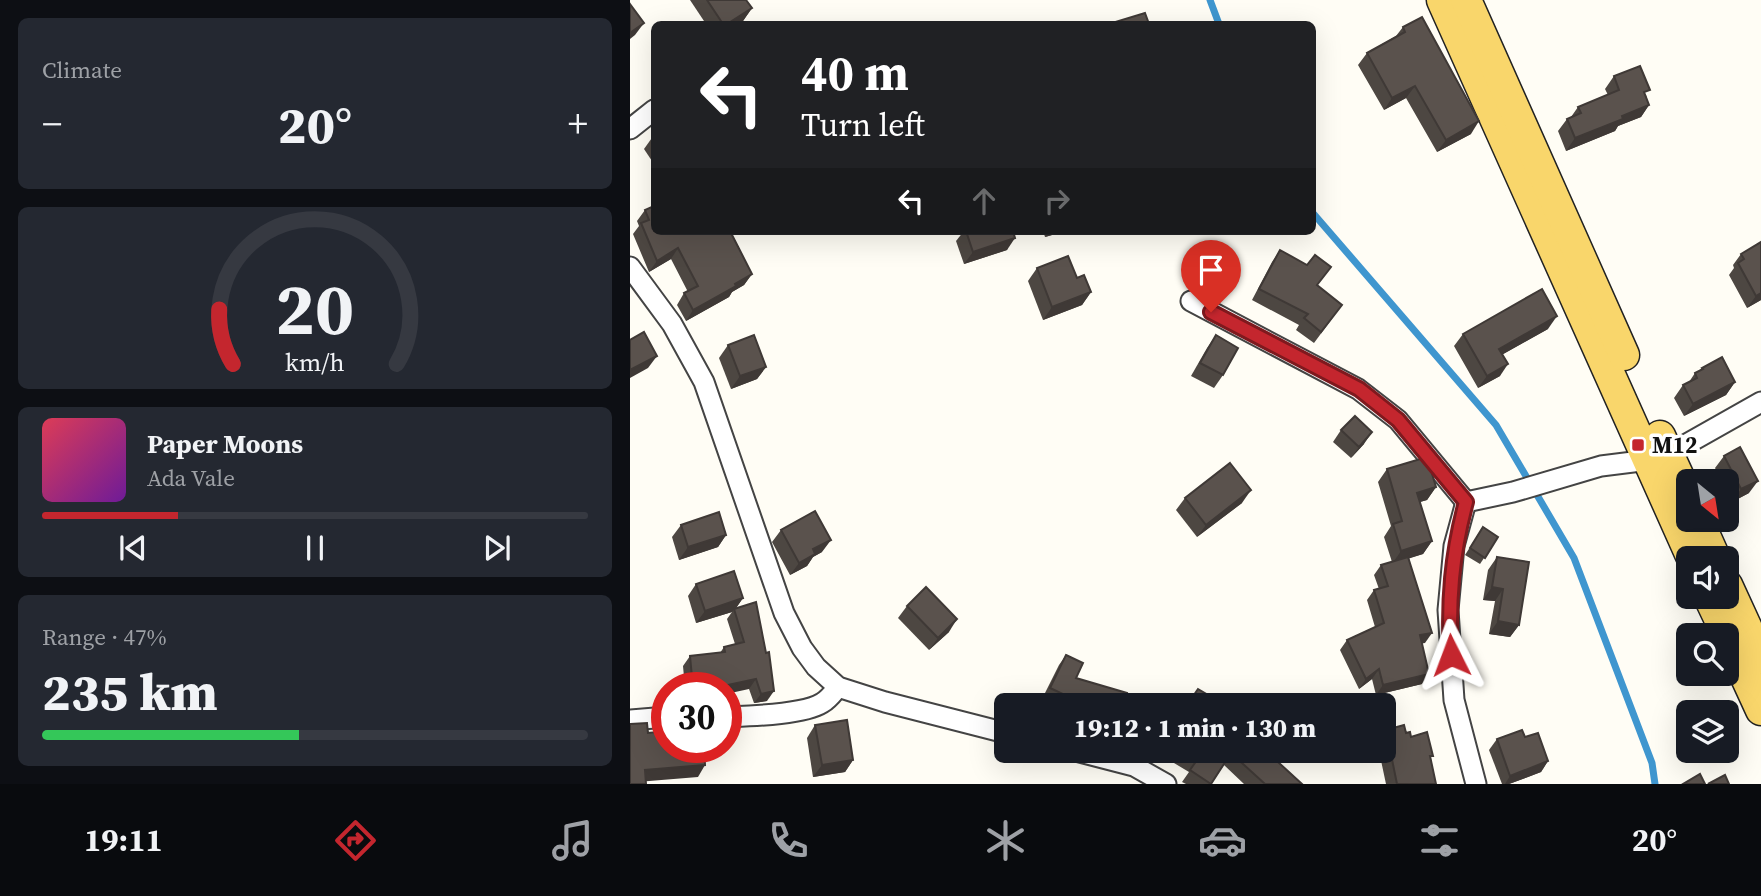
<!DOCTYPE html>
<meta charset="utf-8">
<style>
body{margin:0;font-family:"Source Serif 4",serif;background:#242831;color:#f1f3f6;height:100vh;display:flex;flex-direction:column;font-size:26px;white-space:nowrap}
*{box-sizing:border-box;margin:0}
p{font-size:23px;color:#9ea1a6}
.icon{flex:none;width:38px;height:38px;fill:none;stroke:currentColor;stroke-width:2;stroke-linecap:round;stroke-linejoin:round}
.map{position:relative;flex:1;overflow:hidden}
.sheet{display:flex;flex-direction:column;gap:18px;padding:18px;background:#0d0f14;width:630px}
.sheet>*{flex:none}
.top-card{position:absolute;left:21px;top:21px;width:665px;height:214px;border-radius:10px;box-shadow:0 7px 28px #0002;background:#202124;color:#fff;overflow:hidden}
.needle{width:46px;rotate:150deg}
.fabs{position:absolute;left:1046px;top:469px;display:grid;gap:14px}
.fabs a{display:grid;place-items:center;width:63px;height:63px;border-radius:10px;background:#171b24;box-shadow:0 7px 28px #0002;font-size:35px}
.speed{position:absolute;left:21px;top:672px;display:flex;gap:14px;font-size:35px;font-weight:700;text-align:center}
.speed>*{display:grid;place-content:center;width:91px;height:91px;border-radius:50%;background:#171b24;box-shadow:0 7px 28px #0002;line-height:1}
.speed .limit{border:10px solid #d22;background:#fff;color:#111}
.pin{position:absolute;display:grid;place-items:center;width:60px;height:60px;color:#fff;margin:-72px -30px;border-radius:50% 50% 50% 0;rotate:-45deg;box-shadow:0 0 7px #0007}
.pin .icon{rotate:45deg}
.me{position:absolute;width:77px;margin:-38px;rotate:357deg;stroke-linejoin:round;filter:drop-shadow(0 0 5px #0008)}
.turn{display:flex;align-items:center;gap:24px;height:147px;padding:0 35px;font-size:32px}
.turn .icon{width:91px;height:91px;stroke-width:2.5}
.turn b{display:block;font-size:49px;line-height:60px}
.lanes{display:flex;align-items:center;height:66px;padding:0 35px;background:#0003;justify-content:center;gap:35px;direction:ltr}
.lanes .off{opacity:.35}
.big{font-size:52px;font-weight:800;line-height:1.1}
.sheet .tile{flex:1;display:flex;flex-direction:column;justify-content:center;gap:10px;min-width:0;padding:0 24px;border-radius:10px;background:#242831}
.sheet .dial{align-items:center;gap:0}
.dial svg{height:182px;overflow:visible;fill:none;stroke:#363941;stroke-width:7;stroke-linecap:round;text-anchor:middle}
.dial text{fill:#f1f3f6;stroke:none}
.song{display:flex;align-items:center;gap:21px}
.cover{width:84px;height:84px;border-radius:10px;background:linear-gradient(135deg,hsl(350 70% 55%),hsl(280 70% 35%))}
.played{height:7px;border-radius:4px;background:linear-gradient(90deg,#c4262e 25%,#363941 25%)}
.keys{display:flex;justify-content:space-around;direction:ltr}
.heat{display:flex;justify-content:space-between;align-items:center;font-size:38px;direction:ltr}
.charge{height:10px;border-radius:5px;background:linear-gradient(90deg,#34c759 47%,#363941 0)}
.trip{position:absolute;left:364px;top:693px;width:402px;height:70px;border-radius:10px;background:#171b24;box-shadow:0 7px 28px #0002;font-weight:800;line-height:70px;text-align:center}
.dock{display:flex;height:112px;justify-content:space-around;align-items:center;background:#090b0e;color:#9ea1a6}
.dock .icon{width:49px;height:49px}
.dock .on{color:#c4262e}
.dock b{font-size:32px;color:#f1f3f6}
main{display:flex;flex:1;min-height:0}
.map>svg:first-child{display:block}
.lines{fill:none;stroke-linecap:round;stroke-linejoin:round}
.stream{stroke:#3f96cf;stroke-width:7}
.street-casing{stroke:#444;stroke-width:23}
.primary-casing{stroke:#222;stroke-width:33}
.street{stroke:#fff;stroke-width:19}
.primary{stroke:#f9d66b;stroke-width:30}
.wall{fill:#4d4742}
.shaded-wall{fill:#3f3936}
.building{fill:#5a524d;stroke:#3f3936;stroke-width:2}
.route-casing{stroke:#7f191e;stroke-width:18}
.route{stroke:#c4262e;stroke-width:12}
.poi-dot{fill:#c4262e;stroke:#fff;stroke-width:2.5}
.labels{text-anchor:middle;stroke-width:7;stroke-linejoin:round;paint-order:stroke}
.poi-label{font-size:23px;font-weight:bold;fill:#111;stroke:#fff;text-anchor:start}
</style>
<main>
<section class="sheet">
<div class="tile"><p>Climate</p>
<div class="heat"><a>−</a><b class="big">20°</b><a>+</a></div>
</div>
<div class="tile dial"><svg viewBox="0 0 100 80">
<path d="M14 69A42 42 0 1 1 86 69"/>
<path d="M14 69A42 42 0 0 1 8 45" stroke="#c4262e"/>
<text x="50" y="56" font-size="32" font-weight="700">20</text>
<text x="50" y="72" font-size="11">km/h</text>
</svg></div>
<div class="tile">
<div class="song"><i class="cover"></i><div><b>Paper Moons</b><p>Ada Vale</p></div></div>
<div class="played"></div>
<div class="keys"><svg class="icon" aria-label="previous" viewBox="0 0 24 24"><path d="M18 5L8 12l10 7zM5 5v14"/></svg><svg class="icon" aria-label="pause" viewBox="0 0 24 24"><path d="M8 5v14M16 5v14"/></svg><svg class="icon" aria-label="next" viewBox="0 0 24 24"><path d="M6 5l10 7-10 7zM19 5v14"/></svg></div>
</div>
<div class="tile"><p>Range · 47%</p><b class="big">235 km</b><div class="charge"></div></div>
</section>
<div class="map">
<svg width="1131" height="784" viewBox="0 0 1131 784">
<rect width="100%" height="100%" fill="#fffdf5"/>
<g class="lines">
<!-- stream -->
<g class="stream">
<polyline points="580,0 589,24"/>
<polyline points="682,212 866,425 944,558 1022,763 1025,784"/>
</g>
<defs>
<g id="street">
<polyline points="0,129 24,110"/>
<polyline points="0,267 42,324 74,382 154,613 172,648 186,667 208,687 255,702 376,733"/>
<polyline points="561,301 728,389 768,420 836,502"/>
<polyline points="1039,454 1131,402"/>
<polyline points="836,502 824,546 818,610 824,700 846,784"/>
<polyline points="836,502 883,492 971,466 1019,460"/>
<path d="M96 717C119 716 173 715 192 703 199 699 203 693 208 687"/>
<polyline points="0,720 37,717"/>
<polyline points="446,751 504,766 536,784"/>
</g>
<g id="primary">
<polyline points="812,0 1062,558"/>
<polyline points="836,0 994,355"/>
<polyline points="1030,436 1059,499"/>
<polyline points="1068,520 1085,558"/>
<polyline points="1097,585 1131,659"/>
<polyline points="1079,597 1097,635"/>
<polyline points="1097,636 1131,710"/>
</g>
</defs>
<!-- street casing -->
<use href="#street" class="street-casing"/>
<!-- primary casing -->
<use href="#primary" class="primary-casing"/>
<!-- street -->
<use href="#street" class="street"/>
<!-- primary -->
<use href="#primary" class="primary"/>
</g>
<!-- wall -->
<g class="wall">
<polygon points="60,0 116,0 122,8 113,21 108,24 76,24"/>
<polygon points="773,27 841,134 807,152 776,98 754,110 728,65 737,53 766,36"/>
<polygon points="984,76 1016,95 1019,105 1011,117 988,126 985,131 936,151 928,131 937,119 941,117 948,107 978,95 975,89"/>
<polygon points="24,135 24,164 14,149"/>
<polygon points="15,210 122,274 114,285 102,292 99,297 56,321 47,305 54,293 58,292 41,259 19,272 3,234 9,226 7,221"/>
<polygon points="334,231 383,231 377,250 334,264 326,241"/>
<polygon points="413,231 436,231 415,237"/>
<polygon points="1131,242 1131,300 1117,308 1099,275 1104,268 1103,265 1111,254"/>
<polygon points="650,250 687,286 704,316 684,343 666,330 669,325 622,300 642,262"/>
<polygon points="407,268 447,278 461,292 452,305 413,320 398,281"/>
<polygon points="918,329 873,354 870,376 848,388 824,346 833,334"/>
<polygon points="586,335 593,375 584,388 561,376 577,348"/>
<polygon points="98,345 136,367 127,379 101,389 89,358"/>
<polygon points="1072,368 1105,382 1096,395 1054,416 1044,398 1053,385 1059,382 1065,373 1069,371"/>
<polygon points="711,430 734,444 721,458 703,442"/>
<polygon points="1094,456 1119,493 1102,502 1097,492 1097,481 1092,481 1085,468"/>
<polygon points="757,469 806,487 797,500 790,502 802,541 793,554 779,558 795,643 792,643 792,684 746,695 742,679 729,689 710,650 717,640 745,627 737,600 744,590 749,589 744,575 751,565 762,562 754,537 761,526 748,482"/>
<polygon points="555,498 612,503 567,537 546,510"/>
<polygon points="51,525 96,535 88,547 49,560 42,537"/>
<polygon points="853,527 868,537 850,564 835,555"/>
<polygon points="151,530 192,552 183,557 177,566 160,575 142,542"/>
<polygon points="867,557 889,625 880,637 859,634 865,601 853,600 858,570"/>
<polygon points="66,584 113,598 106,608 137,701 124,703 119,689 55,688 53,666 60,656 90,653 94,647 105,644 97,619 102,612 66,623 58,596"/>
<polygon points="277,606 319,632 299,650 268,618"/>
<polygon points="436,655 446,678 494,705 429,705 413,697 429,665"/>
<polygon points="185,725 223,760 215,772 183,777 177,738"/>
<polygon points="756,730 781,737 801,759 806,784 756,784 749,751 754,751 754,732"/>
<polygon points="895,737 918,761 911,772 879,784 872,784 859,750 867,739"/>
<polygon points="538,751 636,751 672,784 614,784 594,765 581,784 556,784 552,782 559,772 534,757"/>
</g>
<!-- shaded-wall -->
<g class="shaded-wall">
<polygon points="122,8 113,21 108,24 97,24"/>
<polygon points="14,23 5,35 0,39 0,33"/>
<polygon points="785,86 776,98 754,110 762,98"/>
<polygon points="1019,105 1011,117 988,126 985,131 936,151 945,138 992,116"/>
<polygon points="849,121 841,134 807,152 816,140"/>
<polygon points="420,231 436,231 415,237"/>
<polygon points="385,238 377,250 334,264 343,252"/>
<polygon points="48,248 41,259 19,272 27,261"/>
<polygon points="122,274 114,285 102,292 99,297 56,321 63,310"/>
<polygon points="461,292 452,305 413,320 422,307"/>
<polygon points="1131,293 1131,300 1117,308 1126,296"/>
<polygon points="927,316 918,329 861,361 869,349"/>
<polygon points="27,356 18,368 0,378 0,370"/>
<polygon points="878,364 870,376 848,388 857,376"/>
<polygon points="136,367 127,379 101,389 110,376"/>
<polygon points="1105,382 1096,395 1054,416 1063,404"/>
<polygon points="742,432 734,444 721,458 729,447"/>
<polygon points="1128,481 1119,493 1102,502 1111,489"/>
<polygon points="806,487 797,500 779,505 787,493"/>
<polygon points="621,490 612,503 567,537 576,525"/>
<polygon points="96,535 88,547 49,560 58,547"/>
<polygon points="201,540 192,552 183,557 177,566 160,575 169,563 183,549"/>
<polygon points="802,541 793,554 762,564 771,551"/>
<polygon points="862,587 873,589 865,601 853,600"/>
<polygon points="113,598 104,611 104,609 102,612 66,623 75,611"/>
<polygon points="327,619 319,632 299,650 308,638"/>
<polygon points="868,621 889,625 880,637 859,634"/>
<polygon points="802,633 795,643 783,645 790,635"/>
<polygon points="749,669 742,679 729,689 736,679"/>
<polygon points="799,674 792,684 746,695 753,685"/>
<polygon points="126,679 119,689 96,694 96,688 84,688"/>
<polygon points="144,691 137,701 124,703 131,694"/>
<polygon points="223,760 215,772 183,777 192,765"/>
<polygon points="918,761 911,772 879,784 875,784 880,776"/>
<polygon points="75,765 68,777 7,782 15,770"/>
</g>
<!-- building -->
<g class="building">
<polygon points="77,0 116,0 122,8 97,24 93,24"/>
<polygon points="0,4 14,23 0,33"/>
<polygon points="515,13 519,24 486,24 485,22"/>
<polygon points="792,17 849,121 816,140 785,86 762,98 737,53 775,32 773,27"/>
<polygon points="1010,66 1020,90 1014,92 1019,105 992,116 993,119 945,138 937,119 951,113 948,107 989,90 984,76"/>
<polygon points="24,206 24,231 100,231 122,274 105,284 106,286 63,310 54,293 68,286 48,248 27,261 11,223 19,220 15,210"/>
<polygon points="336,231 383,231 385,238 343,252"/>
<polygon points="1131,242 1131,293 1126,296 1108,263 1114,259 1111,254"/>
<polygon points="650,250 677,265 685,255 701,267 687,285 712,305 691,332 674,318 678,314 629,289"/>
<polygon points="438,256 447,278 454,275 461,292 422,307 407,268"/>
<polygon points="912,289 927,316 869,349 878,364 857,376 833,334"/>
<polygon points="14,332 27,356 0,370 0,340"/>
<polygon points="124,335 136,367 110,376 98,345"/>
<polygon points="586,335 608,348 593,375 570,363"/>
<polygon points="1092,357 1105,382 1063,404 1053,385 1067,378 1065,373 1073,369 1072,368"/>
<polygon points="725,416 742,432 729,447 711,430"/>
<polygon points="1110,447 1128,481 1111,489 1094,456"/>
<polygon points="797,457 806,487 787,493 802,541 771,551 763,524 772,521 757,469"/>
<polygon points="600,463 621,490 576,525 555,498"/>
<polygon points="185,511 201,540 183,549 185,554 169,563 151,530"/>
<polygon points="89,512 96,535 58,547 51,525"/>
<polygon points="853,527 868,537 855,558 840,548"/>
<polygon points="778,557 802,633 790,635 799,674 753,685 749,669 736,679 717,640 754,623 744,590 758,586 751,565"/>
<polygon points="867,557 899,562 889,625 868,621 873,589 862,587"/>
<polygon points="104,571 113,598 75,611 66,584"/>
<polygon points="296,587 327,619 308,638 277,606"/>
<polygon points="126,602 136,653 139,652 144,691 131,694 126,679 84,688 63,688 60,656 95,652 94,647 114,642 104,609"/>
<polygon points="436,655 453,663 446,678 497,693 494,705 456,705 420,688"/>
<polygon points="568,689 590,702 587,705 557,705"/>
<polygon points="217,720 223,760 192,765 185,725"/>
<polygon points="17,723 18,733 37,731 37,747 74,747 75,765 15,770 16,784 0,784 0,724"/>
<polygon points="774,725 776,733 780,732 781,737 797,732 803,756 800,756 806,784 767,784 756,730"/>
<polygon points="892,730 895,737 908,733 918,761 880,776 867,739"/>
<polygon points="551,751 636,751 672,784 635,784 601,753 581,784 560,770 567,760"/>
<polygon points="1070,774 1075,784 1053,784"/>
<polygon points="1095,775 1099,784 1078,784"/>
</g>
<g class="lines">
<defs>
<path id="route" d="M581 312 729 389 768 420 836 502C822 554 818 600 821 655"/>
</defs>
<!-- route casing -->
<use href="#route" class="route-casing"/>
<!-- route -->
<use href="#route" class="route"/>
</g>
<!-- markers -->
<rect class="poi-dot" x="1001" y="438" width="14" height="14" rx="3.5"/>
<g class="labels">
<!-- poi labels -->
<g class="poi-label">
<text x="1022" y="453">M12</text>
</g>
</g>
</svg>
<div class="fabs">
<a><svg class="needle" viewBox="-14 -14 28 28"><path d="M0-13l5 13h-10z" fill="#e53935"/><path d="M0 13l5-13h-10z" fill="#9ea1a6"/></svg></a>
<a><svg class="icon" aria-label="sound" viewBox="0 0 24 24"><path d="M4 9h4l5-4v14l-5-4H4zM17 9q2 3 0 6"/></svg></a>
<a><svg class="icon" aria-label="search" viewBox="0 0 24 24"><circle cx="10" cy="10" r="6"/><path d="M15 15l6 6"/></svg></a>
<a><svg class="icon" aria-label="layers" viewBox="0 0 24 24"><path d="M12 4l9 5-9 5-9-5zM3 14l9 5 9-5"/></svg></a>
</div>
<div class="speed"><div class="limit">30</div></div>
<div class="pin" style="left:581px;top:312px;background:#d93025"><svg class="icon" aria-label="arrive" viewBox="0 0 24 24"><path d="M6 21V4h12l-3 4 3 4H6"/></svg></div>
<svg class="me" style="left:821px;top:655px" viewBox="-20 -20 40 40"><path d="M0-17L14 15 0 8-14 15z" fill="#c4262e" stroke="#fff" stroke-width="4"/></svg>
<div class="trip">19:12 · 1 min · 130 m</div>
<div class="top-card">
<div class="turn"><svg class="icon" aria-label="left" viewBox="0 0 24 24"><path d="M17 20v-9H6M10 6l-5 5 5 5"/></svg><div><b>40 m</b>Turn left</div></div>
<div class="lanes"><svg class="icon" aria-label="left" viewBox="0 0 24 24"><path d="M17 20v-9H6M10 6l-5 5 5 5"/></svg><svg class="icon off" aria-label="ahead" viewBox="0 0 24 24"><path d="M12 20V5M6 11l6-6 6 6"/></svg><svg class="icon off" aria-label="right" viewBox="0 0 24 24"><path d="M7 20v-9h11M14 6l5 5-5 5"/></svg></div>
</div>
</div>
</main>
<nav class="dock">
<b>19:11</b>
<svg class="icon on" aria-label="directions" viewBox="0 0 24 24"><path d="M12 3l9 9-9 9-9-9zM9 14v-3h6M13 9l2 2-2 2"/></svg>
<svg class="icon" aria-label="music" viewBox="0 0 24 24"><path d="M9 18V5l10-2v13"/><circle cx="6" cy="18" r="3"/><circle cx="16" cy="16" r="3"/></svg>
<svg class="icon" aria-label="phone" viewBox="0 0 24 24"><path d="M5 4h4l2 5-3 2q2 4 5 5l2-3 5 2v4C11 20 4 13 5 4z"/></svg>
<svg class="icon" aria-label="climate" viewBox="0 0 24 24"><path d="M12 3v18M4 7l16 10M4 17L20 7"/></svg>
<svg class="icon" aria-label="car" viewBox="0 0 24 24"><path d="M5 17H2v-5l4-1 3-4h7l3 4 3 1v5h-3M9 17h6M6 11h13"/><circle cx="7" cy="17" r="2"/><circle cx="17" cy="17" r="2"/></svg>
<svg class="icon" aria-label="filters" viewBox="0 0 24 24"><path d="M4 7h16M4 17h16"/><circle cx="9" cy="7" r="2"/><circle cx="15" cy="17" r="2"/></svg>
<b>20°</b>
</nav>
